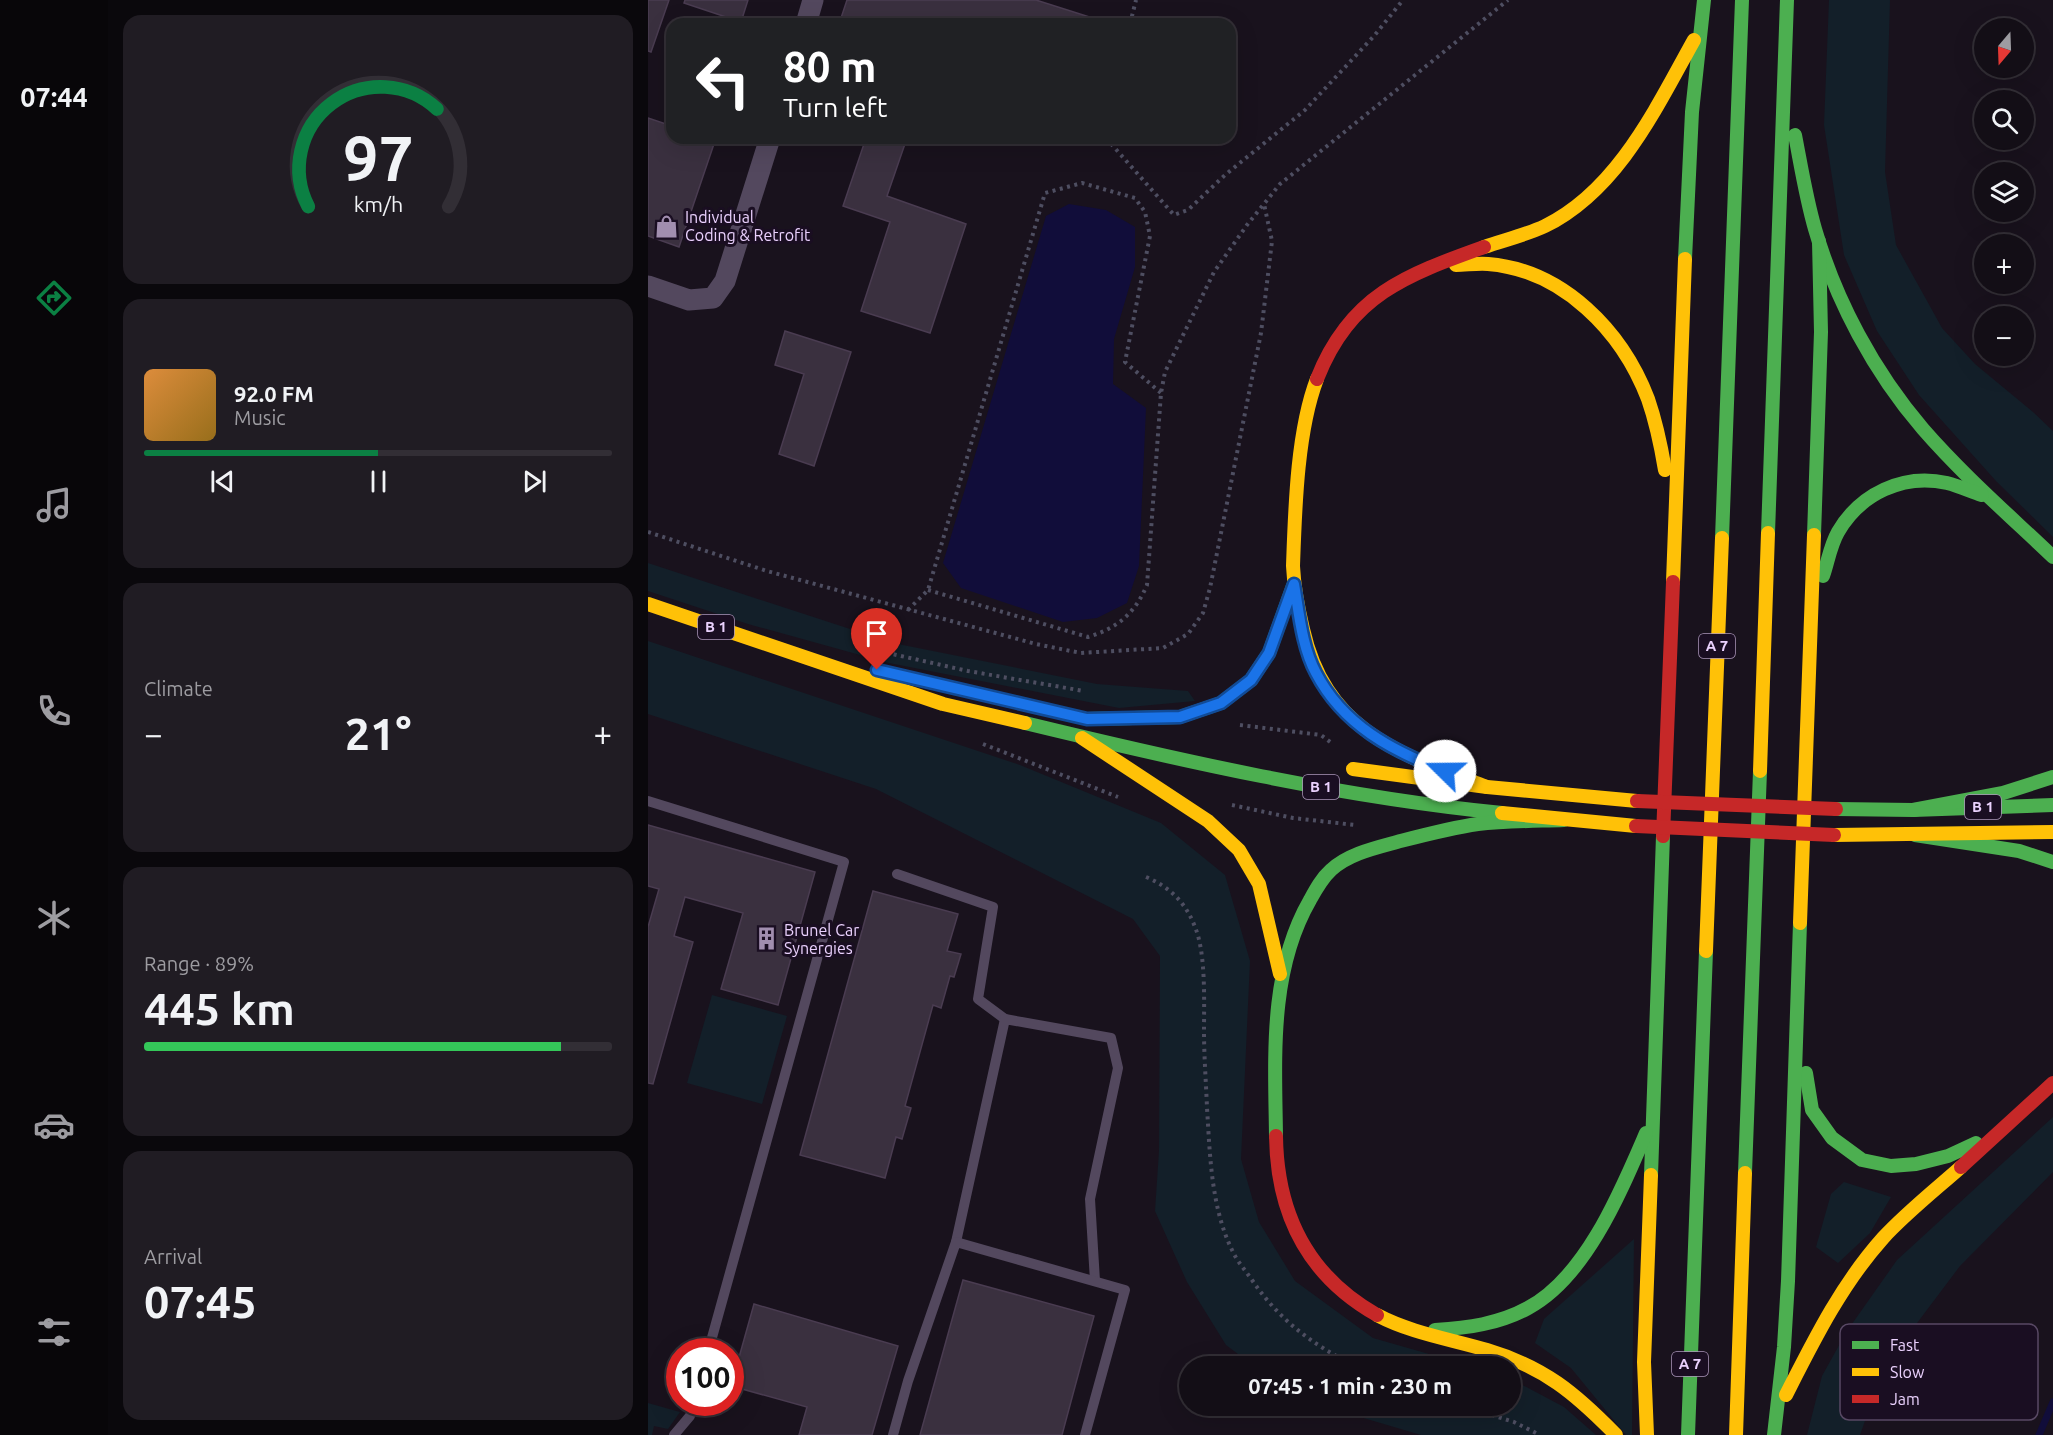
<!DOCTYPE html>
<meta charset="utf-8">
<style>
body{margin:0;font-family:Ubuntu,sans-serif;background:#201c23;color:#f1f3f6;height:100vh;display:flex;flex-direction:column;font-size:22px;white-space:nowrap}
*{box-sizing:border-box;margin:0}
p{font-size:20px;color:#9d9ca1}
.icon{flex:none;width:33px;height:33px;fill:none;stroke:currentColor;stroke-width:2;stroke-linecap:round;stroke-linejoin:round}
.map{position:relative;flex:1;overflow:hidden}
.sheet{display:flex;flex-direction:column;gap:15px;padding:15px;background:#0a080c;width:540px}
.sheet>*{flex:none}
.top-card{position:absolute;left:18px;top:18px;width:570px;height:126px;border-radius:18px;box-shadow:0 6px 24px #0002,0 0 0 2px #322e35;background:#202124;color:#fff;overflow:hidden}
.needle{width:39px;rotate:199deg}
.buttons{position:absolute;left:1326px;top:18px;display:grid;gap:12px}
.buttons a{display:grid;place-items:center;width:60px;height:60px;border-radius:50%;background:#130e16;box-shadow:0 6px 24px #0002,0 0 0 2px #322e35;font-size:30px}
.speed{position:absolute;left:18px;top:1338px;display:flex;gap:12px;font-size:30px;font-weight:700;text-align:center}
.speed>*{display:grid;place-content:center;width:78px;height:78px;border-radius:50%;background:#130e16;box-shadow:0 6px 24px #0002,0 0 0 2px #322e35;line-height:1}
.speed .limit{border:9px solid #d22;background:#fff;color:#111}
.pin{position:absolute;display:grid;place-items:center;width:51px;height:51px;color:#fff;margin:-62px -26px;border-radius:50% 50% 50% 0;rotate:-45deg;box-shadow:0 0 6px #0007}
.pin .icon{rotate:45deg}
.me{position:absolute;width:66px;margin:-33px;rotate:292deg;stroke-linejoin:round;filter:drop-shadow(0 0 4px #0008)}
.turn{display:flex;align-items:center;gap:21px;height:126px;padding:0 18px;font-size:27px}
.turn .icon{width:78px;height:78px;stroke-width:2.5}
.turn b{display:block;font-size:42px;line-height:51px}
.big{font-size:45px;font-weight:700;line-height:1.1}
.sheet .tile{flex:1;display:flex;flex-direction:column;justify-content:center;gap:9px;min-width:0;padding:0 21px;border-radius:18px;background:#201c23}
.sheet .dial{align-items:center;gap:0}
.dial svg{height:156px;overflow:visible;fill:none;stroke:#322e35;stroke-width:7;stroke-linecap:round;text-anchor:middle}
.dial text{fill:#f1f3f6;stroke:none}
.song{display:flex;align-items:center;gap:18px}
.cover{width:72px;height:72px;border-radius:9px;background:linear-gradient(135deg,hsl(30 70% 55%),hsl(40 70% 35%))}
.played{height:6px;border-radius:3px;background:linear-gradient(90deg,#0b8043 50%,#322e35 50%)}
.keys{display:flex;justify-content:space-around;direction:ltr}
.heat{display:flex;justify-content:space-between;align-items:center;font-size:33px;direction:ltr}
.charge{height:9px;border-radius:4px;background:linear-gradient(90deg,#34c759 89%,#322e35 0)}
.trip{position:absolute;left:531px;top:1356px;width:342px;height:60px;border-radius:30px;background:#130e16;box-shadow:0 6px 24px #0002,0 0 0 2px #322e35;font-weight:700;line-height:60px;text-align:center}
main{display:flex;flex:1;min-height:0}
.tabs{display:flex;flex-direction:column;width:108px;justify-content:space-around;align-items:center;background:#080609;color:#9d9ca1}
.tabs .icon{width:42px;height:42px}
.tabs .on{color:#0b8043}
.tabs b{font-size:27px;color:#f1f3f6}
.map>svg:first-child{display:block}
.green{fill:#131f29}
.water{fill:#110d3a}
.lines{fill:none;stroke-linecap:round;stroke-linejoin:round}
.stream{stroke:#110d3a;stroke-width:7}
.building{fill:#3a303f;stroke:#4a3c51;stroke-width:1.5}
.path{stroke:#4e4e61;stroke-width:4;stroke-dasharray:3 4.5;stroke-linecap:butt}
.lane{stroke:#53485e;stroke-width:10}
.street{stroke:#53485e;stroke-width:21}
.fast{stroke:#4caf50;stroke-width:14}
.slow{stroke:#ffc107;stroke-width:14}
.jam{stroke:#c62828;stroke-width:14}
.jam-bridge{stroke:#c62828;stroke-width:14}
.route-casing{stroke:#114b97;stroke-width:15}
.route{stroke:#1a73e8;stroke-width:10}
.labels{text-anchor:middle;stroke-width:6;stroke-linejoin:round;paint-order:stroke}
.shield{fill:#1a0e22;stroke:#ac96bb;stroke-width:1.5}
.shield-label{font-size:15px;font-weight:bold;fill:#ead1fd}
.poi-label{font-size:16px;fill:#ead1fd;stroke:#1a0e22;text-anchor:start}
.key{fill:#1a0e22;stroke:#584864;stroke-width:1.5}
.key-label{font-size:16px;fill:#ead1fd}
</style>
<main>
<nav class="tabs">
<b>07:44</b>
<svg class="icon on" aria-label="directions" viewBox="0 0 24 24"><path d="M12 3l9 9-9 9-9-9zM9 14v-3h6M13 9l2 2-2 2"/></svg>
<svg class="icon" aria-label="music" viewBox="0 0 24 24"><path d="M9 18V5l10-2v13"/><circle cx="6" cy="18" r="3"/><circle cx="16" cy="16" r="3"/></svg>
<svg class="icon" aria-label="phone" viewBox="0 0 24 24"><path d="M5 4h4l2 5-3 2q2 4 5 5l2-3 5 2v4C11 20 4 13 5 4z"/></svg>
<svg class="icon" aria-label="climate" viewBox="0 0 24 24"><path d="M12 3v18M4 7l16 10M4 17L20 7"/></svg>
<svg class="icon" aria-label="car" viewBox="0 0 24 24"><path d="M5 17H2v-5l4-1 3-4h7l3 4 3 1v5h-3M9 17h6M6 11h13"/><circle cx="7" cy="17" r="2"/><circle cx="17" cy="17" r="2"/></svg>
<svg class="icon" aria-label="filters" viewBox="0 0 24 24"><path d="M4 7h16M4 17h16"/><circle cx="9" cy="7" r="2"/><circle cx="15" cy="17" r="2"/></svg>
</nav>
<section class="sheet">
<div class="tile dial"><svg viewBox="0 0 100 80">
<path d="M14 69A42 42 0 1 1 86 69"/>
<path d="M14 69A42 42 0 0 1 80 19" stroke="#0b8043"/>
<text x="50" y="56" font-size="32" font-weight="700">97</text>
<text x="50" y="72" font-size="11">km/h</text>
</svg></div>
<div class="tile">
<div class="song"><i class="cover"></i><div><b>92.0 FM</b><p>Music</p></div></div>
<div class="played"></div>
<div class="keys"><svg class="icon" aria-label="previous" viewBox="0 0 24 24"><path d="M18 5L8 12l10 7zM5 5v14"/></svg><svg class="icon" aria-label="pause" viewBox="0 0 24 24"><path d="M8 5v14M16 5v14"/></svg><svg class="icon" aria-label="next" viewBox="0 0 24 24"><path d="M6 5l10 7-10 7zM19 5v14"/></svg></div>
</div>
<div class="tile"><p>Climate</p>
<div class="heat"><a>−</a><b class="big">21°</b><a>+</a></div>
</div>
<div class="tile"><p>Range · 89%</p><b class="big">445 km</b><div class="charge"></div></div>
<div class="tile"><p>Arrival</p><b class="big">07:45</b></div>
</section>
<div class="map">
<svg width="1405" height="1435" viewBox="0 0 1405 1435">
<rect width="100%" height="100%" fill="#19121d"/>
<!-- green -->
<g class="green">
<polygon points="1181,0 1242,0 1237,172 1248,245 1294,328 1327,364 1385,412 1405,431 1405,537 1348,481 1271,395 1229,331 1196,255 1176,125"/>
<polygon points="0,563 245,643 449,684 540,691 547,701 471,708 241,663 100,624 0,591"/>
<polygon points="0,641 372,765 513,823 577,875 602,961 593,1159 611,1222 647,1281 725,1338 823,1366 606,1366 578,1345 539,1282 507,1211 511,1151 512,956 485,919 228,789 0,714"/>
<polygon points="64,995 139,1016 114,1104 39,1083"/>
<polygon points="1405,1117 1405,1172 1312,1266 1236,1367 1212,1435 1159,1435 1174,1376 1199,1331 1249,1260"/>
<polygon points="1196,1182 1243,1197 1222,1233 1190,1263 1168,1247 1183,1194"/>
<polygon points="986,1239 984,1435 978,1435 923,1368 887,1343 896,1319"/>
<polygon points="863,1379 916,1407 948,1435 773,1435 675,1406 862,1406"/>
<polygon points="0,1403 32,1412 20,1429 6,1426 4,1435 0,1435"/>
</g>
<!-- water -->
<polygon class="water" points="421,204 458,210 487,227 487,267 466,339 465,384 498,408 491,566 479,603 449,618 415,622 313,588 295,563 398,216"/>
<g class="lines">
<!-- stream -->
<polyline class="stream" points="1391,1435 1405,1402"/>
</g>
<!-- building -->
<g class="building">
<polygon points="0,0 21,0 3,52 0,51"/>
<polygon points="37,0 100,0 93,22 36,3"/>
<polygon points="199,0 388,0 451,20 450,24 323,24 302,17 301,24 191,24"/>
<polygon points="0,118 24,126 24,138 68,138 31,247 0,236"/>
<polygon points="218,138 259,138 239,196 318,224 282,333 213,311 242,222 195,206"/>
<polygon points="137,331 203,352 166,466 131,454 156,374 127,365"/>
<polygon points="0,825 167,872 130,1005 73,989 95,913 37,897 26,936 45,942 5,1084 0,1083 0,927 11,889 0,886"/>
<polygon points="225,891 310,914 299,951 313,954 306,977 302,976 293,1008 285,1005 257,1106 263,1108 254,1139 248,1137 237,1178 152,1155"/>
<polygon points="315,1280 446,1316 414,1435 272,1435"/>
<polygon points="106,1304 250,1346 224,1435 151,1435 159,1407 83,1386"/>
</g>
<g class="lines">
<!-- path -->
<g class="path">
<polyline points="482,24 488,0"/>
<polyline points="458,138 526,215 540,210 577,175 657,110 726,36 755,0"/>
<polyline points="0,532 119,571 388,644 433,653 515,648 540,634 555,613 562,588 613,333 624,241 616,204"/>
<path d="M280 590 440 637C470 628 487 613 499 585L513 393 517 372 566 272 599 225 632 184 860 0"/>
<polyline points="260,610 280,590 397,193 434,183 487,198 497,212 502,236 477,362 513,393"/>
<polyline points="231,651 320,671 436,691"/>
<polyline points="592,725 673,735 685,744"/>
<polyline points="335,744 470,797"/>
<polyline points="584,805 645,818 707,825"/>
<path d="M498 877C522 887 538 903 547 927 558 953 556 1002 556 1031 556 1056 558 1082 559 1108 562 1155 563 1207 584 1250 589 1261 597 1270 604 1280 632 1321 664 1344 707 1366"/>
<polyline points="815,1406 866,1422 892,1435"/>
</g>
<!-- lane -->
<g class="lane">
<polyline points="0,801 196,862 60,1352"/>
<polyline points="249,874 345,907 330,999 357,1019"/>
<polyline points="308,1242 357,1019 463,1038 470,1068 442,1199 447,1281"/>
<polyline points="26,1435 42,1416 46,1402"/>
<polyline points="245,1435 260,1381 308,1242 477,1290 437,1435"/>
</g>
<!-- street -->
<g class="street">
<polyline points="158,24 165,0"/>
<polyline points="0,286 41,300 65,298 77,281 122,138"/>
</g>
<!-- fast -->
<g class="fast">
<path d="M1147 135C1153 166 1158 198 1167 229 1188 301 1226 372 1275 429 1315 475 1361 515 1405 557"/>
<polyline points="1037,259 1044,112 1056,0"/>
<polyline points="1120,533 1139,0"/>
<polyline points="1166,535 1173,332 1171,241"/>
<polyline points="1074,538 1094,0"/>
<path d="M1175 576C1180 562 1182 546 1190 532 1212 494 1255 473 1299 483 1311 486 1322 491 1334 495"/>
<polyline points="439,719 532,717 573,703 603,680 621,653 645,586"/>
<path d="M377 723C534 761 693 797 854 813"/>
<polyline points="1188,809 1265,810 1405,805"/>
<polyline points="1265,810 1355,793 1405,777"/>
<polyline points="1267,835 1371,851 1405,862"/>
<polyline points="1158,1073 1164,1110 1184,1138 1214,1160 1243,1166 1268,1164 1300,1156 1328,1143"/>
<path d="M628 1136C627 1057 621 971 662 900 668 889 674 878 683 870 700 854 727 848 749 842 776 835 802 828 830 824 858 821 887 821 916 820"/>
<polyline points="1097,1173 1112,771"/>
<polyline points="1003,1175 1015,836"/>
<path d="M787 1330C819 1328 851 1324 880 1308 938 1277 973 1191 998 1133"/>
<polyline points="1040,1435 1058,951"/>
<polyline points="1126,1435 1136,1347 1140,1281 1152,923"/>
</g>
<!-- slow -->
<g class="slow">
<path d="M836 247C856 240 878 235 897 226 970 190 1008 108 1046 40"/>
<path d="M808 265C818 265 830 263 840 264 915 270 974 331 1000 399 1008 422 1013 446 1017 470"/>
<path d="M669 379C649 431 647 509 645 566 646 587 650 608 655 629 678 731 751 754 839 787"/>
<polyline points="1025,582 1037,259"/>
<polyline points="0,604 295,704 377,723"/>
<polyline points="434,738 560,821 591,850 611,884 632,974"/>
<polyline points="705,769 839,787 989,801"/>
<polyline points="1112,771 1120,533"/>
<polyline points="854,813 988,826"/>
<polyline points="1186,835 1405,832"/>
<polyline points="1152,923 1166,535"/>
<polyline points="1058,951 1074,538"/>
<path d="M729 1315C763 1333 802 1339 839 1350 896 1367 927 1393 968 1435"/>
<path d="M1138 1395C1166 1340 1193 1285 1235 1238 1258 1213 1287 1190 1313 1167"/>
<polyline points="999,1435 996,1362 1003,1175"/>
<polyline points="1088,1435 1097,1173"/>
</g>
<!-- jam -->
<g class="jam">
<path d="M669 379C702 295 758 275 836 247"/>
<polyline points="1015,836 1025,582"/>
<path d="M628 1136C629 1214 660 1276 729 1315"/>
<polyline points="1313,1167 1405,1083"/>
</g>
<!-- jam-bridge -->
<g class="jam-bridge">
<polyline points="989,801 1188,809"/>
<polyline points="988,826 1186,835"/>
</g>
</g>
<g class="lines">
<defs>
<path id="route" d="M229 670 439 719 532 717 573 703 603 680 621 653 646 584C651 613 654 647 668 673 695 725 744 751 797 771"/>
</defs>
<!-- route casing -->
<use href="#route" class="route-casing"/>
<!-- route -->
<use href="#route" class="route"/>
</g>
<!-- icons -->
<defs>
<symbol id="shop-bare" viewBox="-9 -9 18 18"><path d="M-5-2.5h2.3a2.7 3.5 0 0 1 5.4 0H5L5.5 6h-11ZM-1.5-2.5h3a1.5 2.3 0 0 0-3 0Z" fill="#a18eaf" stroke="#1a0e22" stroke-width="2.5" paint-order="stroke"/></symbol>
<symbol id="building-bare" viewBox="-9 -9 18 18"><path d="M-4-6H4V6H1V3H-1V6H-4ZM-2.5-4.3h1.7v1.8h-1.7ZM.8-4.3h1.7v1.8H.8ZM-2.5-1h1.7V.8h-1.7ZM.8-1h1.7V.8H.8Z" fill="#a18eaf" stroke="#1a0e22" stroke-width="2.5" paint-order="stroke"/></symbol>
</defs>
<g fill-rule="evenodd">
<use href="#shop-bare" x="2" y="210" width="33" height="33"/>
<use href="#building-bare" x="102" y="922" width="33" height="33"/>
</g>
<g class="labels">
<!-- shield labels -->
<g class="shield">
<rect x="50" y="615" width="36" height="24" rx="4.5"/>
<rect x="1051" y="634" width="36" height="24" rx="4.5"/>
<rect x="655" y="775" width="36" height="24" rx="4.5"/>
<rect x="1317" y="795" width="36" height="24" rx="4.5"/>
<rect x="1024" y="1352" width="36" height="24" rx="4.5"/>
</g>
<g class="shield-label">
<text x="68" y="632">B 1</text>
<text x="1069" y="651">A 7</text>
<text x="673" y="792">B 1</text>
<text x="1335" y="812">B 1</text>
<text x="1042" y="1369">A 7</text>
</g>
<!-- poi labels -->
<g class="poi-label">
<text x="37" y="223">Individual<tspan x="37" dy="18">Coding &amp; Retrofit</tspan></text>
<text x="136" y="936">Brunel Car<tspan x="136" dy="18">Synergies</tspan></text>
</g>
</g>
<!-- legend -->
<rect x="1192" y="1324" width="198" height="96" rx="9" class="key"/>
<rect x="1204" y="1341" width="27" height="8" fill="#4caf50"/>
<rect x="1204" y="1368" width="27" height="8" fill="#ffc107"/>
<rect x="1204" y="1395" width="27" height="8" fill="#c62828"/>
<g class="key-label">
<text x="1242" y="1351">Fast</text>
<text x="1242" y="1378">Slow</text>
<text x="1242" y="1405">Jam</text>
</g>
</svg>
<div class="buttons">
<a><svg class="needle" viewBox="-14 -14 28 28"><path d="M0-13l5 13h-10z" fill="#e53935"/><path d="M0 13l5-13h-10z" fill="#9d9ca1"/></svg></a>
<a><svg class="icon" aria-label="search" viewBox="0 0 24 24"><circle cx="10" cy="10" r="6"/><path d="M15 15l6 6"/></svg></a>
<a><svg class="icon" aria-label="layers" viewBox="0 0 24 24"><path d="M12 4l9 5-9 5-9-5zM3 14l9 5 9-5"/></svg></a>
<a>+</a>
<a>−</a>
</div>
<div class="speed"><div class="limit">100</div></div>
<div class="pin" style="left:229px;top:670px;background:#d93025"><svg class="icon" aria-label="arrive" viewBox="0 0 24 24"><path d="M6 21V4h12l-3 4 3 4H6"/></svg></div>
<svg class="me" style="left:797px;top:771px" viewBox="-20 -20 40 40"><circle r="19" fill="#fff"/><path d="M0-13L10 11 0 6-10 11z" fill="#1a73e8"/></svg>
<div class="trip">07:45 · 1 min · 230 m</div>
<div class="top-card">
<div class="turn"><svg class="icon" aria-label="left" viewBox="0 0 24 24"><path d="M17 20v-9H6M10 6l-5 5 5 5"/></svg><div><b>80 m</b>Turn left</div></div>
</div>
</div>
</main>
